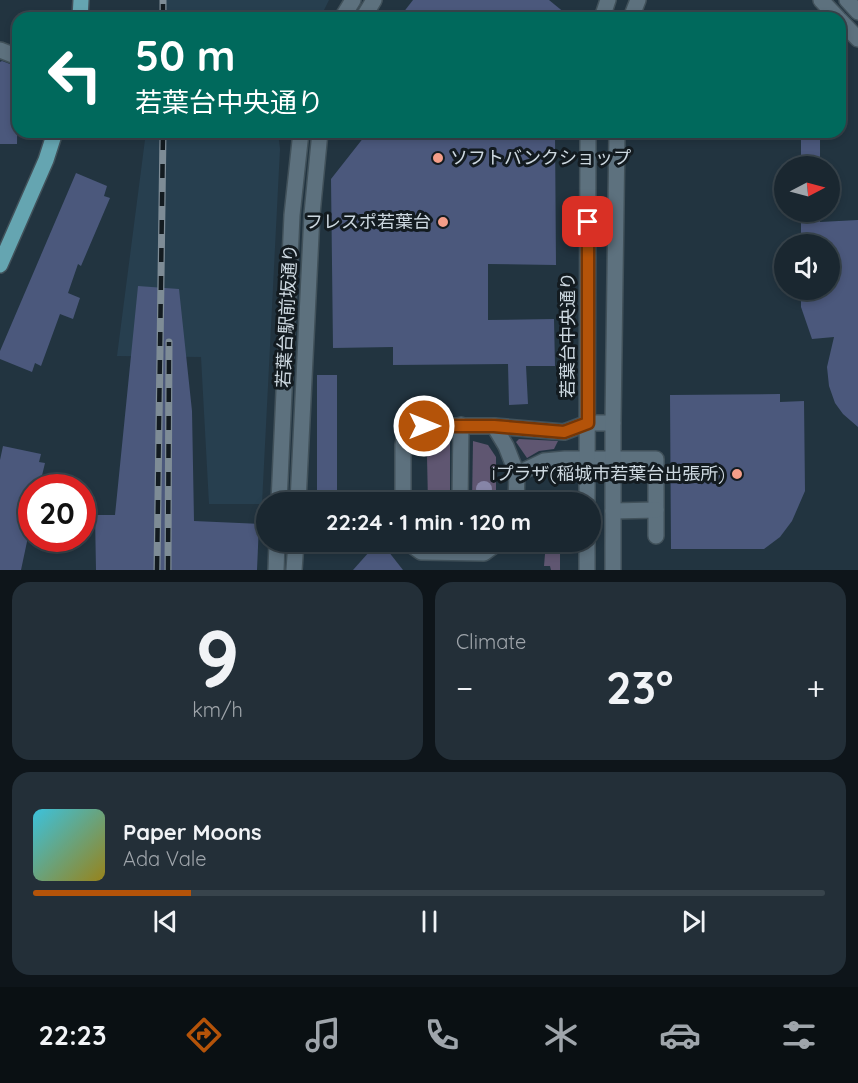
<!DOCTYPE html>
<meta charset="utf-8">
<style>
body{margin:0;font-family:Quicksand,"Noto Sans JP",sans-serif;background:#232f38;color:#f1f3f6;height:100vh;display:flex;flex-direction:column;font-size:22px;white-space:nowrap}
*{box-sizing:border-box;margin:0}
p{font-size:20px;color:#9fa5ab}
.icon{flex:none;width:33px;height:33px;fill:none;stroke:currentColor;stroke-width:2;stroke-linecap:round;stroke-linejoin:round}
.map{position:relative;height:570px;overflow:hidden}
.details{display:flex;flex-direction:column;gap:12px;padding:12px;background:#0e151a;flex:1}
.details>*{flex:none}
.guide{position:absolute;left:12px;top:12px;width:834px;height:126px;border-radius:18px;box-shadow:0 3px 9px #0003,0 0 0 2px #38444c;background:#00695c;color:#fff;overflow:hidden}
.needle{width:39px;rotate:84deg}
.buttons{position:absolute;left:774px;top:156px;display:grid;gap:12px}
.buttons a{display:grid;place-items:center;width:66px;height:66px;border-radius:50%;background:#1a2730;box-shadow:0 3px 9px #0003,0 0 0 2px #38444c;font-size:30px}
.speed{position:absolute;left:18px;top:474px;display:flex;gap:12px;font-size:30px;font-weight:700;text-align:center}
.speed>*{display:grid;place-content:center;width:78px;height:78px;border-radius:50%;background:#1a2730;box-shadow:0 3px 9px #0003,0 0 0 2px #38444c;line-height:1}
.speed .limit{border:9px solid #d22;background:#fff;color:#111}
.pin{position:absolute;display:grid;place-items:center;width:51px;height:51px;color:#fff;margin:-26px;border-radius:12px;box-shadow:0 3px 9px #0006}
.me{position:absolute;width:66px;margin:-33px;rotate:90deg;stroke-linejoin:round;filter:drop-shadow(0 0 4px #0008)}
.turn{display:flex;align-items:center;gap:21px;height:126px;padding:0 24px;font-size:27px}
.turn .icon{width:78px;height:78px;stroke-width:2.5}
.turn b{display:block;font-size:42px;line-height:51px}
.big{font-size:45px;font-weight:800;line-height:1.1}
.details .tile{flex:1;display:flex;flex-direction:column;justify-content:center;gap:9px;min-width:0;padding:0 21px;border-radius:18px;background:#232f38}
.details .dial{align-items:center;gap:0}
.dial b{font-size:78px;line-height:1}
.song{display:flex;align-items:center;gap:18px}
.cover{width:72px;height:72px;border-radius:9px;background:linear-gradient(135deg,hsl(190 70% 55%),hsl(50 70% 35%))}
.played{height:6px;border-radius:3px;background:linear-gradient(90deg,#b45309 20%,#38444c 20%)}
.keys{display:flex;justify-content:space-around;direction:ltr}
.heat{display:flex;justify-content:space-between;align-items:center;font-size:33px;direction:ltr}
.details .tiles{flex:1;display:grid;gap:12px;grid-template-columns:1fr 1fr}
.tile:last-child{grid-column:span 2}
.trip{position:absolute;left:256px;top:492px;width:345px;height:60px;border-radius:30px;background:#1a2730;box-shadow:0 3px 9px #0003,0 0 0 2px #38444c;font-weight:800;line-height:60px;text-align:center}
.dock{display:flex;height:96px;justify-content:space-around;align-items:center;background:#0a1013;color:#9fa5ab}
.dock .icon{width:42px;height:42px}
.dock .on{color:#b45309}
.dock b{font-size:27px;color:#f1f3f6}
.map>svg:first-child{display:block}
.built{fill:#273f4f}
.green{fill:#5f5671}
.building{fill:#4b587c}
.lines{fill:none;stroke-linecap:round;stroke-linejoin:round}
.minor-casing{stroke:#41515a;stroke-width:18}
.major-casing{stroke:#41515a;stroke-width:18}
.minor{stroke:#5d717e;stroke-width:15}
.major{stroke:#65a5b1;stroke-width:15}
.rail-casing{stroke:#7e8c96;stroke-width:7}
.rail{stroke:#131b20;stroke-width:4.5;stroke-dasharray:14;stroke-linecap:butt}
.tree{fill:#8685a7}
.route-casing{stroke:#753606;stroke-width:15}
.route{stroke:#b45309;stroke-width:10}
.poi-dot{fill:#f49e89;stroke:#131b20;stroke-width:2}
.labels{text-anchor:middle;stroke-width:6;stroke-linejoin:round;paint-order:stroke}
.poi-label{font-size:18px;fill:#cdd8e0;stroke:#131b20;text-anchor:end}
.street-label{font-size:18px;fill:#cdd8e0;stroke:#131b20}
</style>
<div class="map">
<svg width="858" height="570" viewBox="0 0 858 570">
<rect width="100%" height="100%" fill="#223440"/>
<!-- built -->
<g class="built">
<polygon points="162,0 329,0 320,18 160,18"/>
<polygon points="146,132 278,132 280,149 262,504 209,504 201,357 117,356"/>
</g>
<!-- green -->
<g class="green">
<polygon points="519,439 558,441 554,449 539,451 527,458 516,442"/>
<polygon points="450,441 450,502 428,502 427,457 436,445"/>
<polygon points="473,441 488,445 496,457 496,502 472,502"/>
<polygon points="546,542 559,542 560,543 560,570 551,570 550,566 544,566"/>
</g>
<!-- building -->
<g class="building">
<polygon points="413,0 549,0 571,18 399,18"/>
<polygon points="2,61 18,67 17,144 0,144 0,62"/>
<polygon points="368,132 555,132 556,265 488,264 488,320 554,319 555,366 526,366 528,404 509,405 508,364 393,365 393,347 333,348 331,179"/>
<rect x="801" y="132" width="19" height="34"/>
<polygon points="76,173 107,186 104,196 110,198 81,266 78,264 68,293 80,298 73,319 60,314 41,366 35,363 32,372 0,359 0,351"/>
<polygon points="801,212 820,212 820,222 858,220 858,427 843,414 835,403 829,386 827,367 834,337 812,339 801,307 801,290 830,290 830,244 801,244"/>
<polygon points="138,286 179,289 192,411 194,521 259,524 257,570 96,570 95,515 115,515"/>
<rect x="317" y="375" width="20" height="127"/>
<polygon points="780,394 780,402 804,401 805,491 792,521 780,537 764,549 671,549 670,395"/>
<polygon points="3,446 41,454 39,462 45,463 39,488 32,488 32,518 21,570 0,570 0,460"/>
<polygon points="378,542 381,542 403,570 353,570"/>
</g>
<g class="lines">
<defs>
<g id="minor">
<polyline points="821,0 838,18"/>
<polyline points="847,0 858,12"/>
<polyline points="342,18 353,0"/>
<polyline points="363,18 374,0"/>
<polyline points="602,18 608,0"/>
<polyline points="631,18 638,0"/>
<polyline points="840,20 858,39"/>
<polyline points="0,50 18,57"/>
<polyline points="494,426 506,446 517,474"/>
<polyline points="279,502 292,215 301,132"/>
<polyline points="298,502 312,214 320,132"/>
<polyline points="403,502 403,445 405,435 413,429 424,426 494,426 564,432 588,423 613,423"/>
<polyline points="460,502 461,425"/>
<polyline points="516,502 517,474 544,461 565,459 656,459 656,536"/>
<polyline points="587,502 588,132"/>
<polyline points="613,511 656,510"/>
<polyline points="407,542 421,552 484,553 499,542"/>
<polyline points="276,570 277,542"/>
<polyline points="294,570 296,542"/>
<polyline points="587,570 587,542"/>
<polyline points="613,570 613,423 617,132"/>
</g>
<g id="major">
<polyline points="80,18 81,0"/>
<polyline points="0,265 46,160 55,132"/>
</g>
</defs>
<!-- minor casing -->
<use href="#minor" class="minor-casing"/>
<!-- major casing -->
<use href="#major" class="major-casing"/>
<!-- minor -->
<use href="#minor" class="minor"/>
<!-- major -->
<use href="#major" class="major"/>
<defs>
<g id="rail">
<polyline points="163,18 163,0"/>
<polyline points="157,570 163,132"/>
<polyline points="168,570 169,342"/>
</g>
</defs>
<!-- rail casing -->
<use href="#rail" class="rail-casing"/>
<!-- rail -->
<use href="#rail" class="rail"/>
</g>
<!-- trees -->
<circle class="tree" cx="484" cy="489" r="8"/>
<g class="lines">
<defs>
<polyline id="route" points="424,426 494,426 564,432 588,423 588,222"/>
</defs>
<!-- route casing -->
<use href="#route" class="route-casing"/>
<!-- route -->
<use href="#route" class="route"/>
</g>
<!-- markers -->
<g class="poi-dot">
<circle cx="438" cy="158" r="6"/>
<circle cx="443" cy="222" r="6"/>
<circle cx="737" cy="474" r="6"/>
</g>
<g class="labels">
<!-- poi labels -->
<g class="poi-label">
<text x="450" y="164" text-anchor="start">ソフトバンクショップ</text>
<text x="431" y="228">フレスポ若葉台</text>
<text x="725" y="480">iプラザ(稲城市若葉台出張所)</text>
</g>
<!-- street labels -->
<g class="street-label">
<text transform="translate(287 316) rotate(-87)" y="6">若葉台駅前坂通り</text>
<text transform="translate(568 335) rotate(-90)" y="6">若葉台中央通り</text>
</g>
</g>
</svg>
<div class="buttons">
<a><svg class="needle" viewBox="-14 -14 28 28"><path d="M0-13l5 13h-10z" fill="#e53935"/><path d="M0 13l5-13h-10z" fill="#9fa5ab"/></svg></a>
<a><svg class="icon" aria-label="sound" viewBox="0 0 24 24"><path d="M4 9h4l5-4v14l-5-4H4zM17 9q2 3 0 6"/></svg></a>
</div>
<div class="speed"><div class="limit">20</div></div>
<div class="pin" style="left:588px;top:222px;background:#d93025"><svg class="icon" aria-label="arrive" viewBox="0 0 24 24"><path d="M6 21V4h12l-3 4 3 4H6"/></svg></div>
<svg class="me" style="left:424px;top:426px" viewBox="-20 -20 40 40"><circle r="17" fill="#b45309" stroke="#fff" stroke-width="3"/><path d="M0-11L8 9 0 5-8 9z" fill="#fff"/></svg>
<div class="trip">22:24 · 1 min · 120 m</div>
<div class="guide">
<div class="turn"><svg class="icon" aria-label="left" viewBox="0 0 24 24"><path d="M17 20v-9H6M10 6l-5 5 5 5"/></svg><div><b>50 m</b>若葉台中央通り</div></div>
</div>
</div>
<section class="details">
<div class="tiles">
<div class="tile dial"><b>9</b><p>km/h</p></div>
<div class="tile"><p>Climate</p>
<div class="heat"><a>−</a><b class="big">23°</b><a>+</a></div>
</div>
<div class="tile">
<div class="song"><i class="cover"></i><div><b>Paper Moons</b><p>Ada Vale</p></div></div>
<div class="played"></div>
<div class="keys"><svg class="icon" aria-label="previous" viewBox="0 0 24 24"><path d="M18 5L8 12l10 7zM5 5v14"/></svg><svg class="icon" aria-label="pause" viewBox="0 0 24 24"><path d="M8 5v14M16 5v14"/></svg><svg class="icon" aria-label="next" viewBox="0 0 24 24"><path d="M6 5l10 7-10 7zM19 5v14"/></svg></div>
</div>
</div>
</section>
<nav class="dock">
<b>22:23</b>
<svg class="icon on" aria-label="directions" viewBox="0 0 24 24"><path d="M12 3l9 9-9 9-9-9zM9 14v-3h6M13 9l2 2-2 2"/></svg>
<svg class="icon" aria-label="music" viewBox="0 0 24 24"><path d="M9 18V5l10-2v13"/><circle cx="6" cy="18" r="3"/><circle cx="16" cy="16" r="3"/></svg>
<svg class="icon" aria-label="phone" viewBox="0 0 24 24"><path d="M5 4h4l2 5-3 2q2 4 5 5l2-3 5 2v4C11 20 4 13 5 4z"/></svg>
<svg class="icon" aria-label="climate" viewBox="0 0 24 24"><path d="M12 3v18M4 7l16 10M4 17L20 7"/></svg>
<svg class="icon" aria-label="car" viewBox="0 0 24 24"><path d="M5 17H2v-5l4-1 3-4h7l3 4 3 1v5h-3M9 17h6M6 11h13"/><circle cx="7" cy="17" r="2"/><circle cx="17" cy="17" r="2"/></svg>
<svg class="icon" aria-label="filters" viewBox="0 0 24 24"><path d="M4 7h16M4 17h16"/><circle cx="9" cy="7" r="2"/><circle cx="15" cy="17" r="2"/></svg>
</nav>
